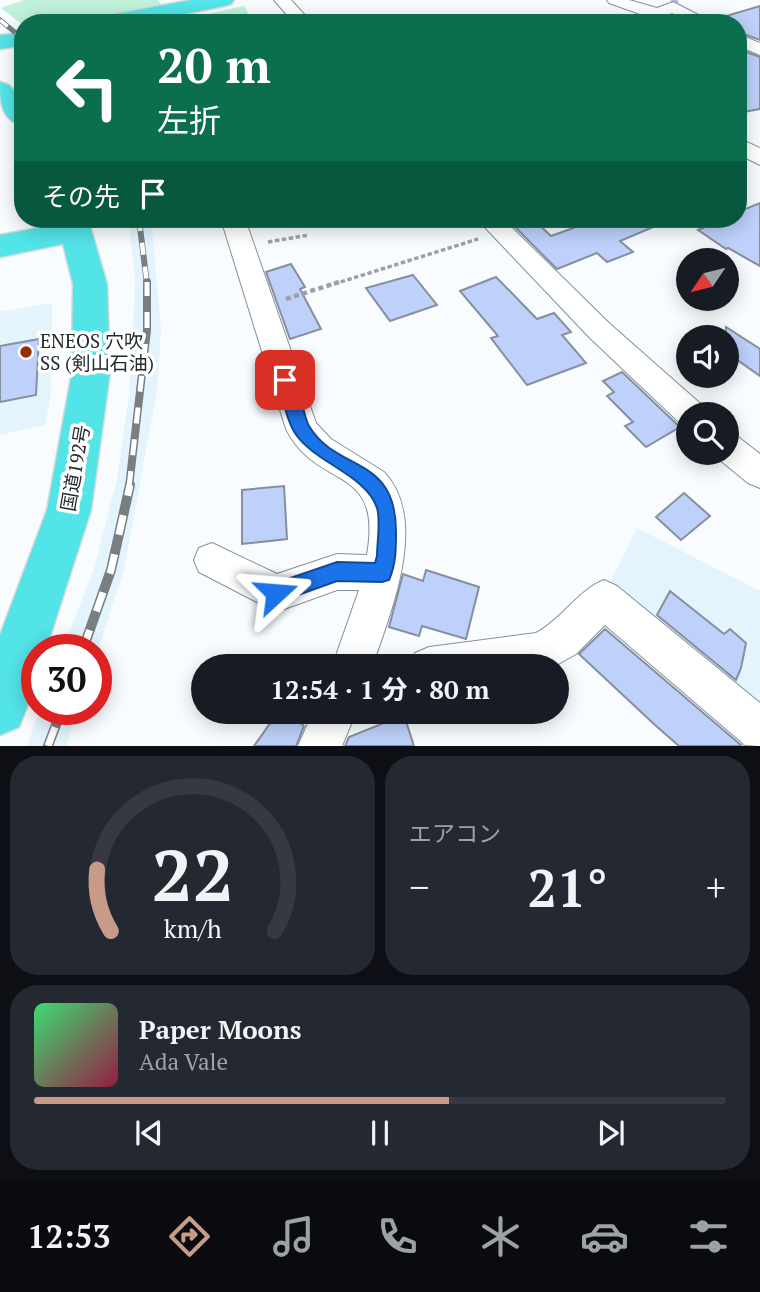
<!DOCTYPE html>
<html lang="ja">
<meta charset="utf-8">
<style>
body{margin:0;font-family:"PT Serif","Noto Sans JP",serif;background:#242831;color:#f1f3f6;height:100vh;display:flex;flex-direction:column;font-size:26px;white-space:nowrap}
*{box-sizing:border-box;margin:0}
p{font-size:23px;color:#9ea1a6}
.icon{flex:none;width:38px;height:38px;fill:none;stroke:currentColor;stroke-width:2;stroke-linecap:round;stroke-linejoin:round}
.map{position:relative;height:746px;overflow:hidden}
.panel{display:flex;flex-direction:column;gap:10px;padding:10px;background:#0d0f14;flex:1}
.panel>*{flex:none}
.banner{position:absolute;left:14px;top:14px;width:733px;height:214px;border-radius:28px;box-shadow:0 4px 18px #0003;background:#0b6e4f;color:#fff;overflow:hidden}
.needle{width:46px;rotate:235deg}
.buttons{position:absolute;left:676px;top:248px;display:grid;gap:14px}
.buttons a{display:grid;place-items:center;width:63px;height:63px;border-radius:50%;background:#171b24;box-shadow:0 4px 18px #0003;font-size:35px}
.speed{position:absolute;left:21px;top:634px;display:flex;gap:14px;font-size:35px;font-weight:700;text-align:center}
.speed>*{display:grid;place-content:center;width:91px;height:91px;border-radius:50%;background:#171b24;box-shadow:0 4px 18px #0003;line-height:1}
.speed .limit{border:10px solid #d22;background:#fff;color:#111}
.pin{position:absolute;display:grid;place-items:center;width:60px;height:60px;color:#fff;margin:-30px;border-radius:14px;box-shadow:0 4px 10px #0006}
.me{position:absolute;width:77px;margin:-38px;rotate:71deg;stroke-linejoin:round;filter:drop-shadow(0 0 5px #0008)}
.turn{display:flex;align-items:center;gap:24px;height:147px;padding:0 28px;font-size:32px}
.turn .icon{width:91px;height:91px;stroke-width:2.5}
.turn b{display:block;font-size:49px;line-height:60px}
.then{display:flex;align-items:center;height:66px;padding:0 28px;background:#0003;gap:14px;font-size:26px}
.big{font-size:52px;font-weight:700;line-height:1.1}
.panel .tile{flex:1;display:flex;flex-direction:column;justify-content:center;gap:10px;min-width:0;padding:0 24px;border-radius:28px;background:#242831}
.panel .dial{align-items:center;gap:0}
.dial svg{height:182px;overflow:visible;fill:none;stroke:#363941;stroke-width:7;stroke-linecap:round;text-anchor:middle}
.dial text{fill:#f1f3f6;stroke:none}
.song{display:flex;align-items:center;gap:21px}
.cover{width:84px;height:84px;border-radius:10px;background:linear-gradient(135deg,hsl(140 70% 55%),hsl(340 70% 35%))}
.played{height:7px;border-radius:4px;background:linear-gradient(90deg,#c89b89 60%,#363941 60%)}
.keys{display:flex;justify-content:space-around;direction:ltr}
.heat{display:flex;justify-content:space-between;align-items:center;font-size:38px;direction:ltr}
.panel .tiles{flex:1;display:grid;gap:10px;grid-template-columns:1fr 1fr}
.tile:last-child{grid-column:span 2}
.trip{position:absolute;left:191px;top:654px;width:378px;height:70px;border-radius:35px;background:#171b24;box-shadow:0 4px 18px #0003;font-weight:700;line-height:70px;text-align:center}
.menu{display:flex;height:112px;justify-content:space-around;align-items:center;background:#090b0e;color:#9ea1a6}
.menu .icon{width:49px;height:49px}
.menu .current{color:#c89b89}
.menu b{font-size:32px;color:#f1f3f6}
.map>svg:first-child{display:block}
.built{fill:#e4f4fd}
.green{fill:#c0f2da}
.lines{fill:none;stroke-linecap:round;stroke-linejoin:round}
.stream{stroke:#c5b9e3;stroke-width:5}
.building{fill:#bdd1fa;stroke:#878f9f;stroke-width:2}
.minor-casing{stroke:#80929c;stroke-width:2}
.trunk-casing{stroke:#d7d9d9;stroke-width:3}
.path-far1{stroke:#9ba1a4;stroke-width:3.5;stroke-dasharray:4.5 2.5;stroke-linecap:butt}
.path{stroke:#9ba1a4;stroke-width:4.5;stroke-dasharray:5 3.5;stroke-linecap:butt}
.minor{fill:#fff;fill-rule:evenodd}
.trunk{fill:#53e4e8;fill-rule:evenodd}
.rail-far3-casing{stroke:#787e81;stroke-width:5}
.rail-far2-casing{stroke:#787e81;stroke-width:6}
.rail-far1-casing{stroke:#787e81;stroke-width:8}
.rail-casing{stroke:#787e81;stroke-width:10}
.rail-far3{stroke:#fff;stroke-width:3.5;stroke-dasharray:10;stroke-linecap:butt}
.rail-far2{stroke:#fff;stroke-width:4.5;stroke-dasharray:12;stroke-linecap:butt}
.rail-far1{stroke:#fff;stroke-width:5;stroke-dasharray:16;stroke-linecap:butt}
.rail{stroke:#fff;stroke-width:7;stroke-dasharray:20;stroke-linecap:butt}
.route{fill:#1a73e8;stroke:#114b97;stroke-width:2}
.poi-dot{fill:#952f04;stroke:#fff;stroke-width:2.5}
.labels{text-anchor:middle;stroke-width:7;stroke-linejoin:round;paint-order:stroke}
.poi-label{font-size:19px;fill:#232a2e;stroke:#fff;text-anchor:start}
.street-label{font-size:19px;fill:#232a2e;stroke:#fff}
</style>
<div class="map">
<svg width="760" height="746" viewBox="0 0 760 746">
<rect width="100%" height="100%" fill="#f8fcfe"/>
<!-- built -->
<g class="built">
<polygon points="128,219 149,219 152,230 161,328 157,391 124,570 96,656 96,649 63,649 95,566 117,479 129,395 133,333 135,278"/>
<polygon points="52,303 51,393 45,425 0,435 0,312"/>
<polygon points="637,528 760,591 760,714 607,589"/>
<polygon points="40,709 78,709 66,746 27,746"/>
</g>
<!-- green -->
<g class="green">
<polygon points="24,0 158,0 161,5 63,23 23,23 23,25 1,8"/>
<polygon points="244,6 254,23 176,21"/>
</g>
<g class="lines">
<!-- stream -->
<polyline class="stream" points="673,0 676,2"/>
</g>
<!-- building -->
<g class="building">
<polygon points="760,6 760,40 738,32 738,23 724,23 716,19"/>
<polygon points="738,49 760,57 760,109 738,113"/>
<polygon points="760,203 760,266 728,248 726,249 698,230 723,219 738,219 738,212"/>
<polygon points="598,219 672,219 620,241 633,252 607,262 597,253 557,269 516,228 535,221 551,236"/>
<polygon points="291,264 305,287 300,289 321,329 290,339 266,272"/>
<polygon points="413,275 437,305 390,321 366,288"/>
<polygon points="496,277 537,319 554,313 571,332 562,335 586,363 527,385 491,338 498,336 460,291"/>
<polygon points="726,327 760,349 760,376 726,352"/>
<polygon points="39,339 36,395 0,402 0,346"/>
<polygon points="622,372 663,411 680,427 646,447 625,426 633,422 607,396 614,392 603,381"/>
<polygon points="284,486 287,539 242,544 242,490"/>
<polygon points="684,493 710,516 681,540 656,517"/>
<polygon points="426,570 479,587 466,639 422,626 419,636 389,627 403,574 423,581"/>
<polygon points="670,591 724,634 730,629 746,643 741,668 736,680 657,615"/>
<polygon points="605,629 742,746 679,746 655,725 579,654"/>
<polygon points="278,712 287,712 304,726 296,746 254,746"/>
<polygon points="381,712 403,712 414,746 345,746 349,737 384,723"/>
</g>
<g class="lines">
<defs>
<g id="minor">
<polygon points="274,0 291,0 312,23 294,23"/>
<polygon points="607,0 629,0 657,8 673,2 714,23 692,23 672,13 649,23 625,23 640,14 609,3"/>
<polygon points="738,34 760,43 760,55 738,46"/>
<polygon points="738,138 760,148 760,165 738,154"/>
<path d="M221 219H245L316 423 331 439 384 472C430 521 390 613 372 667H332L359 590H337L276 612 199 572 194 560 199 548 212 543 277 574 337 554 367 555C383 462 318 492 286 429Z"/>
<polygon points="477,219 503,219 610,324 703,406 708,415 688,415 688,426 681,424 590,338"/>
<polygon points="726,432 737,436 760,454 760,488 748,483 715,456 713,453 726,453"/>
<path d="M604 580 617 586 760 703V746L745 745 605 625 576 654 553 667H409L415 653 429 647 536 633C562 619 577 591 604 580Z"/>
<polygon points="313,712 356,712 342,746 298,746"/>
</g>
<g id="trunk">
<polygon points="191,0 234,0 231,4 224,6 140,23 94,23 97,18 105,16"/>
<polygon points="11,34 19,36 22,41 19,46 0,49 0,35"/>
<path d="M0 82 9 85 23 101V126C1 120 0 102 0 82Z"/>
<path d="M58 219H88L107 284 110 372 91 510 46 649H37C37 681 31 698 19 727L0 735V635L47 510 72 372 73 284 63 244 0 257V235L59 224Z"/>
</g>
</defs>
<!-- minor casing -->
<use href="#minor" class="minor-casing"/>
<!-- trunk casing -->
<use href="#trunk" class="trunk-casing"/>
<!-- path-far1 -->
<g class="path-far1">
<polyline points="268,242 309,235"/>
<polyline points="334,284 478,239"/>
</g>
<!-- path -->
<polyline class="path" points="286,299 339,282"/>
<!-- minor -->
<use href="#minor" class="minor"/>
<!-- trunk -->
<use href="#trunk" class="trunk"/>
<defs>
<polyline id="rail-far3" points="0,20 23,39"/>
<polyline id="rail-far2" points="139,219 147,284"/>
<polyline id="rail-far1" points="129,487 147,330 147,282"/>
<g id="rail">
<polyline points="83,649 111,570 130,485"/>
<polyline points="48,746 62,709"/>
</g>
</defs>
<!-- rail-far3 casing -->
<use href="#rail-far3" class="rail-far3-casing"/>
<!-- rail-far2 casing -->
<use href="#rail-far2" class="rail-far2-casing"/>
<!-- rail-far1 casing -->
<use href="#rail-far1" class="rail-far1-casing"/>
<!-- rail casing -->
<use href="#rail" class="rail-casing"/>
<!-- rail-far3 -->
<use href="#rail-far3" class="rail-far3"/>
<!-- rail-far2 -->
<use href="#rail-far2" class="rail-far2"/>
<!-- rail-far1 -->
<use href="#rail-far1" class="rail-far1"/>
<!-- rail -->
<use href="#rail" class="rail"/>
</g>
<!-- route -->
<path class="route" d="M285 373C302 379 301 412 309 426 337 473 396 454 396 532 396 549 396 564 389 580L382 582 337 581 276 603 269 600 266 593 269 586 276 583 337 562 375 563 377 556C377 542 381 521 377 508 367 476 317 463 297 436 286 421 283 397 277 380Z"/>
<!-- markers -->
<circle class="poi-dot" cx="26" cy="352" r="7"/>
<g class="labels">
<!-- poi labels -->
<g class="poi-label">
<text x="40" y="348">ENEOS 穴吹<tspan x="40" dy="22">SS (剣山石油)</tspan></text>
</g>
<!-- street labels -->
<g class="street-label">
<text transform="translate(75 468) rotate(-80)" y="7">国道192号</text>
</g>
</g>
</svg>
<div class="buttons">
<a><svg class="needle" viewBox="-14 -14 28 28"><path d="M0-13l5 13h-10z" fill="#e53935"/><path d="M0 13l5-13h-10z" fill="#9ea1a6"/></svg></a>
<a><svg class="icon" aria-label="sound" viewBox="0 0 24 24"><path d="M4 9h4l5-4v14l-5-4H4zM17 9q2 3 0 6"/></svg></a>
<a><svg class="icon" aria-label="search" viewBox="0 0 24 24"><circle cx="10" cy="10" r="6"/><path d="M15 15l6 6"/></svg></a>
</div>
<div class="speed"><div class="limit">30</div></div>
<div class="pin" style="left:285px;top:380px;background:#d93025"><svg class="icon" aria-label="arrive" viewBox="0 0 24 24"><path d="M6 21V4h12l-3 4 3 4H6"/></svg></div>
<svg class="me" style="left:276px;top:593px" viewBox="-20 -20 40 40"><path d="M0-17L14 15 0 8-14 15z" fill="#1a73e8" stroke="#fff" stroke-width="4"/></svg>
<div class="trip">12:54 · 1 分 · 80 m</div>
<div class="banner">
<div class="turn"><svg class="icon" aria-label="left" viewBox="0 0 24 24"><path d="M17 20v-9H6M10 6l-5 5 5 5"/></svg><div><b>20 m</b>左折</div></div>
<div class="then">その先<svg class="icon" aria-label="arrive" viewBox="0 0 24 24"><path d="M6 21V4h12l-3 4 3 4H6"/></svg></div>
</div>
</div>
<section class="panel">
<div class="tiles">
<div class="tile dial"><svg viewBox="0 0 100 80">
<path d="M14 69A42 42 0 1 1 86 69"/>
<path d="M14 69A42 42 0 0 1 8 42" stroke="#c89b89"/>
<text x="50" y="56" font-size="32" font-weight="700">22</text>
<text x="50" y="72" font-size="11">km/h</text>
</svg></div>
<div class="tile"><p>エアコン</p>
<div class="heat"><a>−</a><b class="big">21°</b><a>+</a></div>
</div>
<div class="tile">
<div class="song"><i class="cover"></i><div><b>Paper Moons</b><p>Ada Vale</p></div></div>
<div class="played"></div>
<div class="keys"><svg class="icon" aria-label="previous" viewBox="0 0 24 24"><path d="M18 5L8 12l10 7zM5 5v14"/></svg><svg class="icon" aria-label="pause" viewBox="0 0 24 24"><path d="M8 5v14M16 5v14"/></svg><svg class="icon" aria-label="next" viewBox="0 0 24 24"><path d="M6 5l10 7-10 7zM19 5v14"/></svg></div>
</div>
</div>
</section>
<nav class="menu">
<b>12:53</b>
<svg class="icon current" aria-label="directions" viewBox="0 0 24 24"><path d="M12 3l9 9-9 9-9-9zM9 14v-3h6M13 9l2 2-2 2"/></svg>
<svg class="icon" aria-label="music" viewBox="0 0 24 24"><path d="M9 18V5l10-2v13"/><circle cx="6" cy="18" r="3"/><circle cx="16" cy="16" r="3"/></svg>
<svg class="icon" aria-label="phone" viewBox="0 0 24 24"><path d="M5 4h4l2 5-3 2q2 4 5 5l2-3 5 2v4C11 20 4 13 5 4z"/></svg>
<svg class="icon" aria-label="climate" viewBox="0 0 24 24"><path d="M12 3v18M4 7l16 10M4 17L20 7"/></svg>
<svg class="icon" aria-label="car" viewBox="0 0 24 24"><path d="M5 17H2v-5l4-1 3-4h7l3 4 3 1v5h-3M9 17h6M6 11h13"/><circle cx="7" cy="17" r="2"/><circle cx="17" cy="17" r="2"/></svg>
<svg class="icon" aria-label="filters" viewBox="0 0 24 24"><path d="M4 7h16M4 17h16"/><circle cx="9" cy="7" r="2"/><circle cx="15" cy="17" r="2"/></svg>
</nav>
